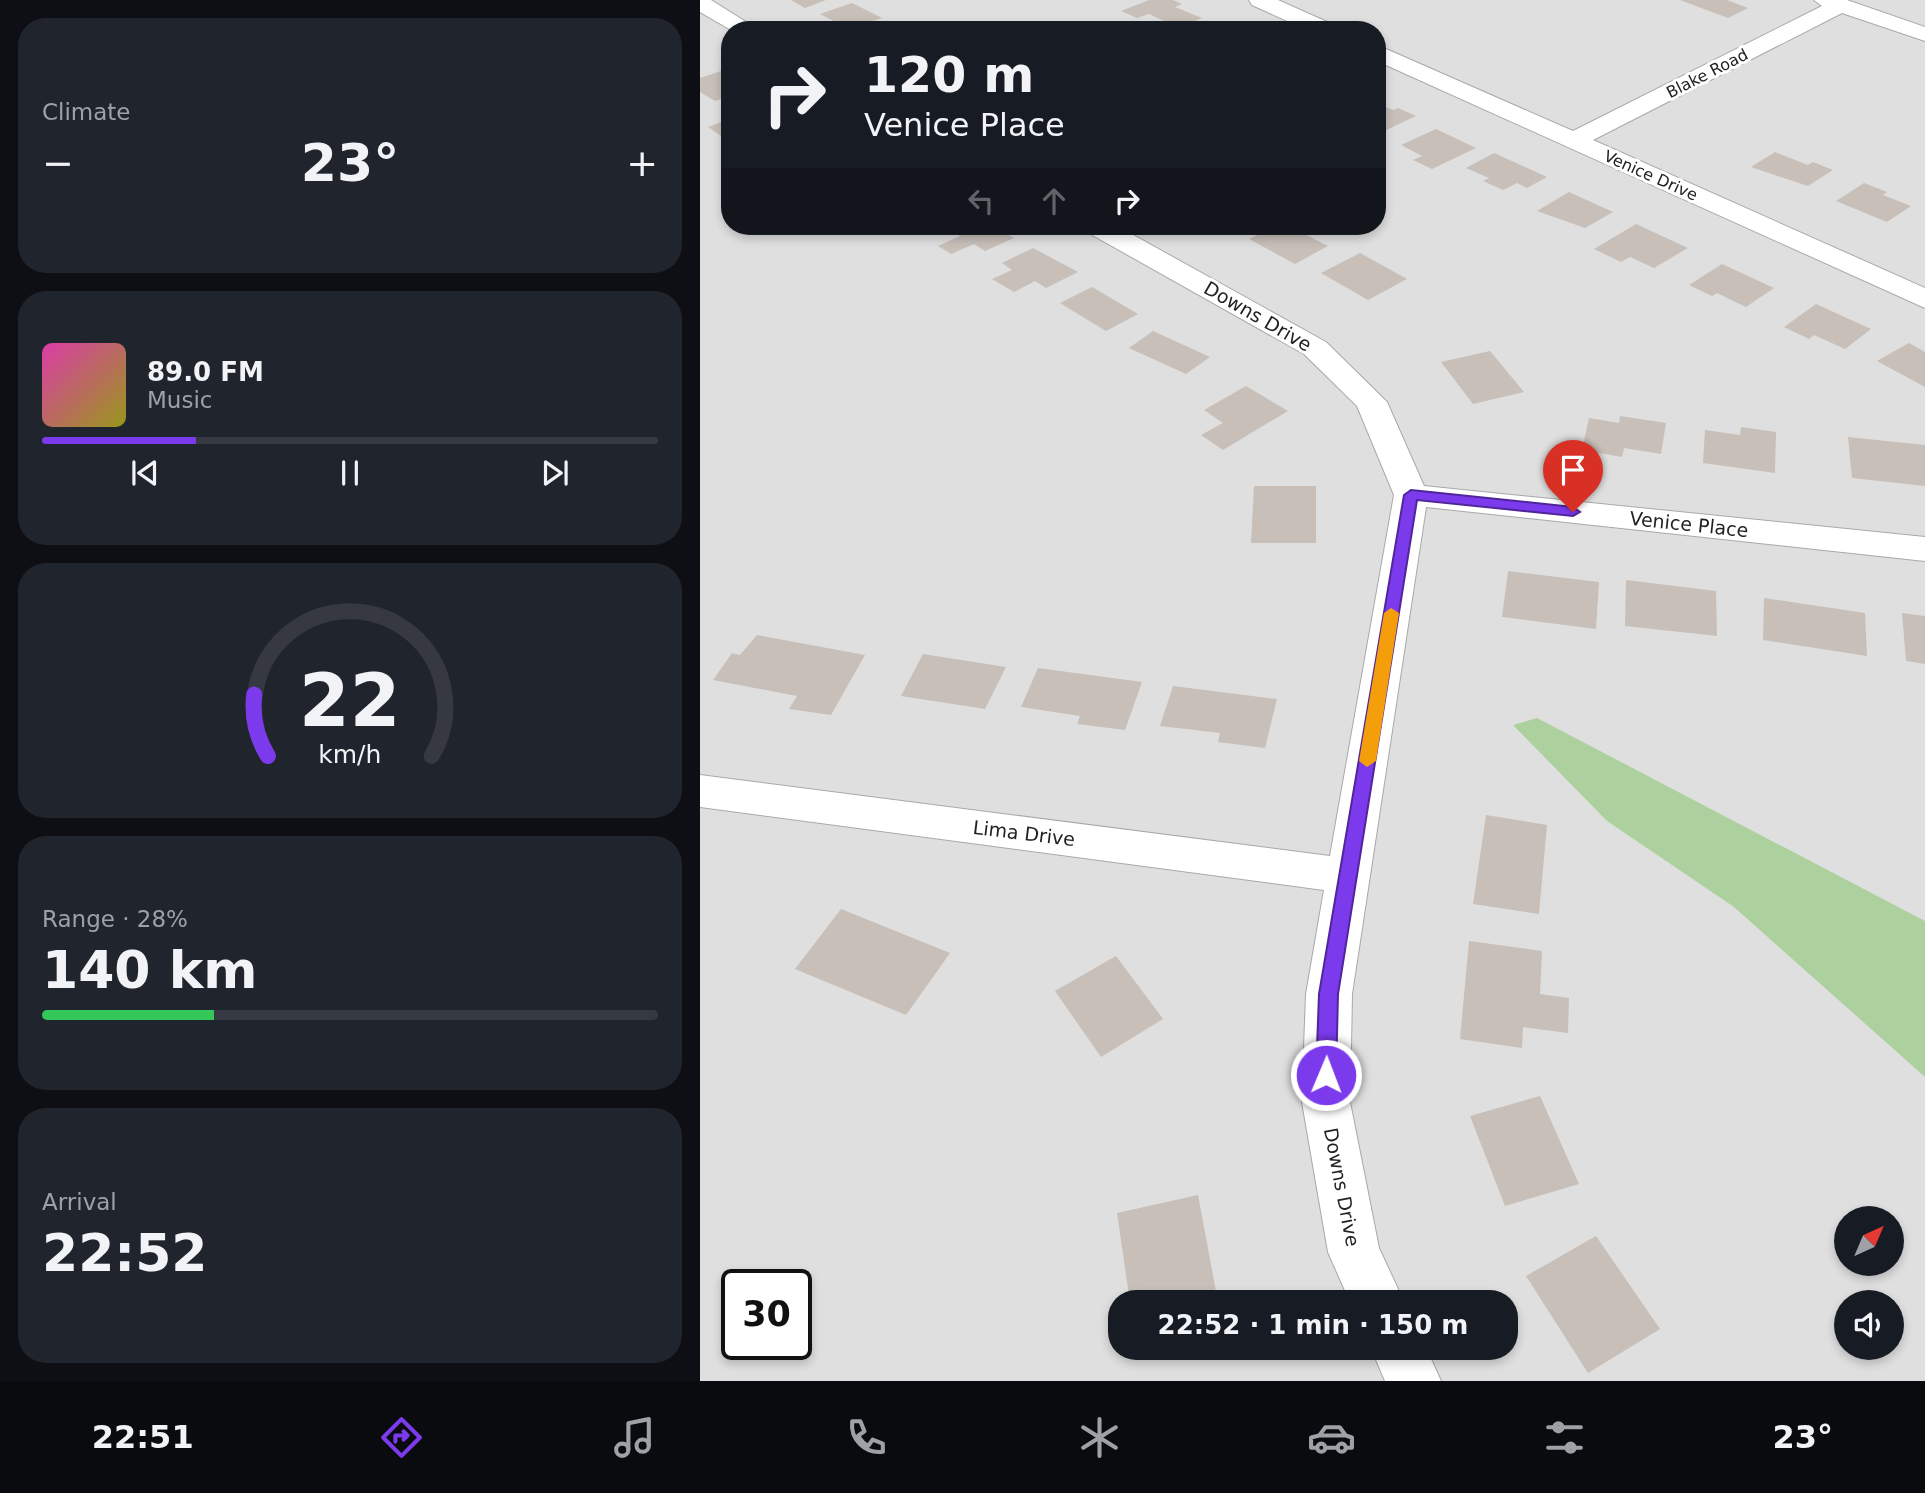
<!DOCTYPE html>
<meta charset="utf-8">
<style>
body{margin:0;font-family:"DejaVu Sans",sans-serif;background:#20242c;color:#f1f3f6;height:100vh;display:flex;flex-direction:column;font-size:26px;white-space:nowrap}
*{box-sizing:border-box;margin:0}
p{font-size:23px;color:#9ea1a6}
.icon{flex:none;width:38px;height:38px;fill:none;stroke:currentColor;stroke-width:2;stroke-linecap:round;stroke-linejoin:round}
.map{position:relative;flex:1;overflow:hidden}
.side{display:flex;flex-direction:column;gap:18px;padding:18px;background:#0d0f14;width:700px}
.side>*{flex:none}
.guide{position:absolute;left:21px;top:21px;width:665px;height:214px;border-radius:28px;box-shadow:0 4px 10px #0003;background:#171b24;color:#f1f3f6;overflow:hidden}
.needle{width:46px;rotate:44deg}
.buttons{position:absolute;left:1134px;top:1206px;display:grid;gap:14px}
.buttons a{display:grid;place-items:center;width:70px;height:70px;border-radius:50%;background:#171b24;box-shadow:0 4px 10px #0003;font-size:35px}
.speed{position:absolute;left:21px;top:1269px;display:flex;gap:14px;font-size:35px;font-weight:700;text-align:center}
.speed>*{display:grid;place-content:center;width:91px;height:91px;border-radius:50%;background:#171b24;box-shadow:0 4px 10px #0003;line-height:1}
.speed .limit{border:4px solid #111;border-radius:10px;background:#fff;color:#111}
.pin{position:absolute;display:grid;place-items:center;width:60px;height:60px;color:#fff;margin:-72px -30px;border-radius:50% 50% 50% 0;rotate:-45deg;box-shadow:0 0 7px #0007}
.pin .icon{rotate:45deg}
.me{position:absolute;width:77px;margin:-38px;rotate:1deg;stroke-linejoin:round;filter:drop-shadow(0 0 5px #0008)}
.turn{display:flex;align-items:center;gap:24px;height:147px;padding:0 28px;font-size:32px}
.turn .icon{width:91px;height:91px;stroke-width:2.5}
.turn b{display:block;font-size:49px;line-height:60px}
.lanes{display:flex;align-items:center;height:66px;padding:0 28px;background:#0003;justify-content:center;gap:35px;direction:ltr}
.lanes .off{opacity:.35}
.big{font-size:52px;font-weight:700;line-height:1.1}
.side .tile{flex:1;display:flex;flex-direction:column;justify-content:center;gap:10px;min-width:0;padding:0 24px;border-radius:28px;background:#20242c}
.side .dial{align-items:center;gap:0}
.dial svg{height:182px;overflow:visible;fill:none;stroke:#363941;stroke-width:7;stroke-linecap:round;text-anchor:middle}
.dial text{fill:#f1f3f6;stroke:none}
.song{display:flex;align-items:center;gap:21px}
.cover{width:84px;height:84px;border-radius:10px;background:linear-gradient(135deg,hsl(320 70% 55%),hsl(60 70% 35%))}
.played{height:7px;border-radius:4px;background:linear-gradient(90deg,#7c3aed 25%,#363941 25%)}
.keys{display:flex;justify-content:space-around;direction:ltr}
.heat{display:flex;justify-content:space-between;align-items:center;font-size:38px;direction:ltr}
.charge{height:10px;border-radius:5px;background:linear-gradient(90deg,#34c759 28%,#363941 0)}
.trip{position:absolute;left:408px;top:1290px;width:410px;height:70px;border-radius:28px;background:#171b24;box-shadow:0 4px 10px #0003;font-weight:700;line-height:70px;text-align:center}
.tab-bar{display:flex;height:112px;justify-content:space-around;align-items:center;background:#090b0e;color:#9ea1a6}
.tab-bar .icon{width:49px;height:49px}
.tab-bar .active{color:#7c3aed}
.tab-bar b{font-size:32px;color:#f1f3f6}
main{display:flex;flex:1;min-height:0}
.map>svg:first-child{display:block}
.residential{fill:#e0dfdf;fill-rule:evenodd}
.forest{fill:#add19e}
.building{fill:#c7bfb8}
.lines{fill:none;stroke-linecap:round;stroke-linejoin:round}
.street-casing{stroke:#a9a9a9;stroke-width:2}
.street{fill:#fff;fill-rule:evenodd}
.route{fill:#7c3aed;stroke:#51269a;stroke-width:2}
.slow{fill:#f59e0b}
.labels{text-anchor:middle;stroke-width:6;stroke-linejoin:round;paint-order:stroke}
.far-street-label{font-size:16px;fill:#222;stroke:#fff}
.street-label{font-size:19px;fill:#222;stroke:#fff}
</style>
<main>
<section class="side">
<div class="tile"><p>Climate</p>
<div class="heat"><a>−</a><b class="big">23°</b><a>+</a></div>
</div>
<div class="tile">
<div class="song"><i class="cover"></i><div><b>89.0 FM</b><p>Music</p></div></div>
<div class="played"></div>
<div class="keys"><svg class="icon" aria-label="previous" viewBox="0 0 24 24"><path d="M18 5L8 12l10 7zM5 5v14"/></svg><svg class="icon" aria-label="pause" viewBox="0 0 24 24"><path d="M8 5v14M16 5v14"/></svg><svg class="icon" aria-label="next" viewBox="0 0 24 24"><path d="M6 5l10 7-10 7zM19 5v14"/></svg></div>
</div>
<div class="tile dial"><svg viewBox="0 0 100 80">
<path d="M14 69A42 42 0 1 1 86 69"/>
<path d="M14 69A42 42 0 0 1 8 42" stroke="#7c3aed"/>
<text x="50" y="56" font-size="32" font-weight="700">22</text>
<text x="50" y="72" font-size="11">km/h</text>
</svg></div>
<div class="tile"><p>Range · 28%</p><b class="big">140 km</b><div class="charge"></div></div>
<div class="tile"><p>Arrival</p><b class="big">22:52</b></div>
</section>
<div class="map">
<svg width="1225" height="1381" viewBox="0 0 1225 1381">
<rect width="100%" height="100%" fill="#f2efe9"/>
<!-- residential -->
<path class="residential" d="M0 0H1225V1381H0ZM30 30H677V226H30ZM1146 1218H1192V1264H1146ZM37 1284H96V1344H37ZM420 1302H805V1348H420ZM1146 1302H1192V1348H1146Z"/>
<!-- forest -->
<polygon class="forest" points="837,718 1225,921 1225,1077 1034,907 907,821 813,725"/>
<!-- building -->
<g class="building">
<polygon points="91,0 126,0 105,8"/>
<polygon points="449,0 473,0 482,4 475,7 502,18 479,28 449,14 437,18 421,11"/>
<polygon points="980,0 1027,0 1048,8 1028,18"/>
<polygon points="152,3 182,18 149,29 120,14"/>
<polygon points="24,70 30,73 30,96 15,101 0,92 0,78"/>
<polygon points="677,103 693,110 698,108 716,116 682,132 677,130"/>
<polygon points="30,119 27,140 8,127"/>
<polygon points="736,129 776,148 732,169 713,160 722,156 701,145"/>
<polygon points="1075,152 1108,165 1113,162 1133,170 1108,186 1051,167"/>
<polygon points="794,153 847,177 827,188 817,183 803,190 783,181 789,178 766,168"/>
<polygon points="1164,183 1187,192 1183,195 1211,206 1187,222 1136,201"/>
<polygon points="869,192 913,212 885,228 837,211"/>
<polygon points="936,224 988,248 954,268 930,257 921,262 894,249"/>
<polygon points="244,226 294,226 314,238 285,251 274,244 251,254 238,246 260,236"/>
<polygon points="576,226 589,226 628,246 595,264 549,239"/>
<polygon points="333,248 378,272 346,288 335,281 314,292 292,279 312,270 302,263"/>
<polygon points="660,253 707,279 668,300 621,273"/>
<polygon points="1022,264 1074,288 1046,307 1017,293 1012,296 989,285"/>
<polygon points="392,287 438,314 406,331 360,303"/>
<polygon points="1116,304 1171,329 1145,349 1114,335 1109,339 1084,327"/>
<polygon points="453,331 510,357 486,374 429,348"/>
<polygon points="1209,343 1225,352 1225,387 1177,361"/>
<polygon points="790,351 824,392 773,404 741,362"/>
<polygon points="546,386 588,411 523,450 501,435 523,423 504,410"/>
<polygon points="920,416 966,423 961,454 924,448 922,457 882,450 889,418 919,423"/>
<polygon points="1041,427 1076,432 1075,473 1003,463 1005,430 1040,435"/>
<polygon points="1148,437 1225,445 1225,486 1152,478"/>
<polygon points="554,486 616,486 616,543 551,543"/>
<polygon points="808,571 899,582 896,629 802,617"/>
<polygon points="926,580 1016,591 1017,636 925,626"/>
<polygon points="1064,598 1165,613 1167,656 1063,640"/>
<polygon points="1202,613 1225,616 1225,664 1206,661"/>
<polygon points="57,635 165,655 131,715 89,709 97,696 13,680 32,653 40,655"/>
<polygon points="223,654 306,667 285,709 201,696"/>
<polygon points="338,668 442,682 425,730 377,724 380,716 321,707"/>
<polygon points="473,686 577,699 565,748 518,742 520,733 460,726"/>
<polygon points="786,815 847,825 839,914 773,904"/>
<polygon points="141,909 250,953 206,1015 95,969"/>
<polygon points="769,941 842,951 840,994 869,998 868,1033 823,1027 822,1048 760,1039"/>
<polygon points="416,956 463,1019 401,1057 355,991"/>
<polygon points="840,1096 879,1184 805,1206 770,1116"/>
<polygon points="498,1195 518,1302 430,1302 417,1213"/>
<polygon points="896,1236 960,1329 888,1373 826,1276"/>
</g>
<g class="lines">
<defs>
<g id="street">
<polygon points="0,0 11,0 59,30 31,30 0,12"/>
<polygon points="549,0 578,0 634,25 637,30 607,30 552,5"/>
<polygon points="1114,0 1147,0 1225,27 1225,41 1142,13 893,140 1225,288 1225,308 677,61 677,45 873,131 1122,6"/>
<polygon points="384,226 417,226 626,342 687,402 724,486 1225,537 1225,561 726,507 652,994 650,1102 679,1248 704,1302 650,1302 628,1252 602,1102 606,994 624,890 0,807 0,775 630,856 694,495 657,406 604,354 387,232"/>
<polygon points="671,1348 726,1348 741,1381 685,1381"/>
</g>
</defs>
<!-- street casing -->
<use href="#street" class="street-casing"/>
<!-- street -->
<use href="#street" class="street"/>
</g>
<!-- route -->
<polygon class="route" points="711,490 873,507 880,512 873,516 717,500 638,994 636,1075 633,1082 626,1084 619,1082 616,1075 619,994 704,495"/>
<!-- slow -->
<polygon class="slow" points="691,608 699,613 676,761 667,767 659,761 684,613"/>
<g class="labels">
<!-- far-street labels -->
<g class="far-street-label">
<text transform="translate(1007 73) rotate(-27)" y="6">Blake Road</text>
<text transform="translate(951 175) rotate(24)" y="6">Venice Drive</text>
</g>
<!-- street labels -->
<g class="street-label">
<text transform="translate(558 316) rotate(30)" y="7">Downs Drive</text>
<text transform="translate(989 524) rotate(6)" y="7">Venice Place</text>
<text transform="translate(324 833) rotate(7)" y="7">Lima Drive</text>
<text transform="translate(642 1187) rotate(79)" y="7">Downs Drive</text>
</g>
</g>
</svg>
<div class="buttons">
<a><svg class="needle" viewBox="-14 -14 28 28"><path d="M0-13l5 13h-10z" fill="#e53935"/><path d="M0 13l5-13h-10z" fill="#9ea1a6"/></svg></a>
<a><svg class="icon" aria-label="sound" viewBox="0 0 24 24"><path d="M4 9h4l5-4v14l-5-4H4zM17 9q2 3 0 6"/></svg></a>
</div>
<div class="speed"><div class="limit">30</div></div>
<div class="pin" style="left:873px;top:512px;background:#d93025"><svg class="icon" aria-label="arrive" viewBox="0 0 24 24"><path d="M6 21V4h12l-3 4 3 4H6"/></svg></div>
<svg class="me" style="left:626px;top:1075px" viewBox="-20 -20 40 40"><circle r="17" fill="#7c3aed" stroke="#fff" stroke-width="3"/><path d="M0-11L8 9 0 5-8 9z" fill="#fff"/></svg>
<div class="trip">22:52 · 1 min · 150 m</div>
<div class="guide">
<div class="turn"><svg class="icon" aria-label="right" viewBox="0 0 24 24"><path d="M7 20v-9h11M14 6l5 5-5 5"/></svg><div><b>120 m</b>Venice Place</div></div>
<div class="lanes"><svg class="icon off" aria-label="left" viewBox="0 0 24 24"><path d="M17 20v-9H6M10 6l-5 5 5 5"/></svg><svg class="icon off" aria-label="ahead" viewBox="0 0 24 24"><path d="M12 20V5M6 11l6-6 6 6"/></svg><svg class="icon" aria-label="right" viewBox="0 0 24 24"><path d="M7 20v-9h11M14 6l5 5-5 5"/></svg></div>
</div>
</div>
</main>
<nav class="tab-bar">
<b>22:51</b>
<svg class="icon active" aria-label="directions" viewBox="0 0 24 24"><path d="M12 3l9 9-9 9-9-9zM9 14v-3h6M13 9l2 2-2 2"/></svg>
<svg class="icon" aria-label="music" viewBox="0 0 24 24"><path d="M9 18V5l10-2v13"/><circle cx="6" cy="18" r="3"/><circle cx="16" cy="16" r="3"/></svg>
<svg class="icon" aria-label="phone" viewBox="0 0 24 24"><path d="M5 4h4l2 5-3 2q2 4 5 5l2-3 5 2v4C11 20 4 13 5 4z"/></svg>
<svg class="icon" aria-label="climate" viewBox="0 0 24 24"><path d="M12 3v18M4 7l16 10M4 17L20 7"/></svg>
<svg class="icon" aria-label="car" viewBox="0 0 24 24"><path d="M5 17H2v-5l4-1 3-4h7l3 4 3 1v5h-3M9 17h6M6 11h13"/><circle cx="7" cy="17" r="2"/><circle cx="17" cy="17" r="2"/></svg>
<svg class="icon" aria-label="filters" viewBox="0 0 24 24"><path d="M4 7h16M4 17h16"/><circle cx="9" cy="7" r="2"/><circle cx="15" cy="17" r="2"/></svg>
<b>23°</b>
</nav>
